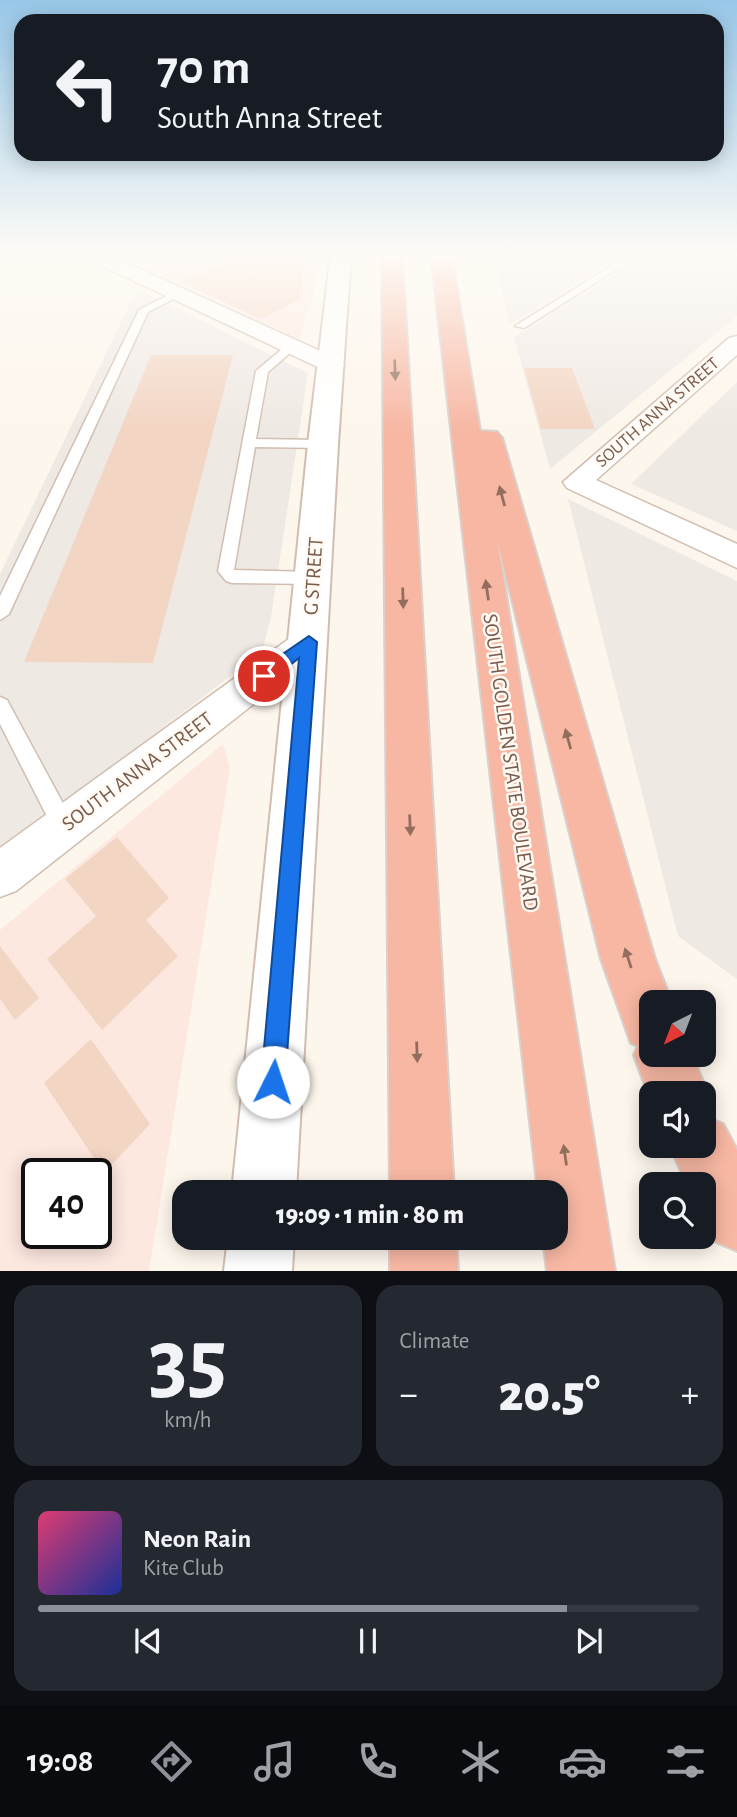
<!DOCTYPE html>
<meta charset="utf-8">
<style>
body{margin:0;font-family:"Alegreya Sans",sans-serif;background:#242831;color:#f1f3f6;height:100vh;display:flex;flex-direction:column;font-size:26px;white-space:nowrap}
*{box-sizing:border-box;margin:0}
p{font-size:23px;color:#9ea1a6}
.icon{flex:none;width:38px;height:38px;fill:none;stroke:currentColor;stroke-width:2;stroke-linecap:round;stroke-linejoin:round}
.map{position:relative;height:1271px;overflow:hidden}
.side{display:flex;flex-direction:column;gap:14px;padding:14px;background:#0d0f14;flex:1}
.side>*{flex:none}
.hud{position:absolute;left:14px;top:14px;width:710px;height:147px;border-radius:21px;box-shadow:0 4px 18px #0003;background:#171b24;color:#f1f3f6;overflow:hidden}
.needle{width:46px;rotate:222deg}
.fabs{position:absolute;left:639px;top:990px;display:grid;gap:14px}
.fabs a{display:grid;place-items:center;width:77px;height:77px;border-radius:14px;background:#171b24;box-shadow:0 4px 18px #0003;font-size:35px}
.speed{position:absolute;left:21px;top:1158px;display:flex;gap:14px;font-size:35px;font-weight:700;text-align:center}
.speed>*{display:grid;place-content:center;width:91px;height:91px;border-radius:50%;background:#171b24;box-shadow:0 4px 18px #0003;line-height:1}
.speed .limit{border:4px solid #111;border-radius:10px;background:#fff;color:#111}
.pin{position:absolute;display:grid;place-items:center;width:60px;height:60px;color:#fff;margin:-30px;border:4px solid #fff;border-radius:50%;box-shadow:0 2px 7px #0007}
.me{position:absolute;width:77px;margin:-38px;rotate:4deg;stroke-linejoin:round;filter:drop-shadow(0 0 5px #0008)}
.turn{display:flex;align-items:center;gap:24px;height:147px;padding:0 28px;font-size:32px}
.turn .icon{width:91px;height:91px;stroke-width:2.5}
.turn b{display:block;font-size:49px;line-height:60px}
.big{font-size:52px;font-weight:800;line-height:1.1}
.side .widget{flex:1;display:flex;flex-direction:column;justify-content:center;gap:10px;min-width:0;padding:0 24px;border-radius:21px;background:#242831}
.side .dial{align-items:center;gap:0}
.dial b{font-size:91px;line-height:1}
.song{display:flex;align-items:center;gap:21px}
.cover{width:84px;height:84px;border-radius:10px;background:linear-gradient(135deg,hsl(340 70% 55%),hsl(230 70% 35%))}
.played{height:7px;border-radius:4px;background:linear-gradient(90deg,#8c9099 80%,#363941 80%)}
.keys{display:flex;justify-content:space-around;direction:ltr}
.heat{display:flex;justify-content:space-between;align-items:center;font-size:38px;direction:ltr}
.side .tiles{flex:1;display:grid;gap:14px;grid-template-columns:1fr 1fr}
.widget:last-child{grid-column:span 2}
.trip{position:absolute;left:172px;top:1180px;width:396px;height:70px;border-radius:21px;background:#171b24;box-shadow:0 4px 18px #0003;font-weight:800;line-height:70px;text-align:center}
.dock{display:flex;height:112px;justify-content:space-around;align-items:center;background:#090b0e;color:#9ea1a6}
.dock .icon{width:49px;height:49px}
.dock .on{color:#8c9099}
.dock b{font-size:32px;color:#f1f3f6}
.map>svg:first-child{display:block}
.commercial{fill:#fde8e0;fill-rule:evenodd}
.industrial{fill:#efe9e4}
.building{fill:#f3d5c3}
.lines{fill:none;stroke-linecap:round;stroke-linejoin:round}
.service-casing{stroke:#d1beb0;stroke-width:3}
.minor-casing{stroke:#d1beb0;stroke-width:3}
.tertiary-casing{stroke:#d1beb0;stroke-width:4}
.motorway-casing{stroke:#dad1cd;stroke-width:4}
.service{fill:#fff;fill-rule:evenodd}
.minor{fill:#fff;fill-rule:evenodd}
.tertiary{fill:#fff;fill-rule:evenodd}
.motorway{fill:#f7b7a3;fill-rule:evenodd}
.oneway{fill:#936e5e}
.route{fill:#1a73e8;stroke:#114b97;stroke-width:2}
.labels{text-anchor:middle;stroke-width:5;stroke-linejoin:round;paint-order:stroke}
.far-street-label{font-size:18px;fill:#7a5c4d;stroke:#fffaf3}
.street-label{font-size:21px;fill:#7a5c4d;stroke:#fffaf3}
</style>
<div class="map">
<svg width="737" height="1271" viewBox="0 0 737 1271">
<rect width="100%" height="100%" fill="#fdf6ec"/>
<!-- commercial -->
<g class="commercial">
<polygon points="113,253 319,253 314,291 299,339"/>
<path d="M223 744 230 768 149 1271H0V930ZM37 1174H96V1234H37Z"/>
</g>
<!-- industrial -->
<g class="industrial">
<polygon points="492,253 627,253 510,324"/>
<polygon points="650,253 737,253 737,316 550,469 514,337"/>
<polygon points="137,289 308,373 271,617 262,652 0,852 0,574"/>
<polygon points="737,382 737,531 631,484"/>
<polygon points="568,499 737,581 737,979 678,936"/>
</g>
<!-- building -->
<g class="building">
<polygon points="247,253 305,253 300,299 261,319 181,282"/>
<polygon points="151,355 233,355 153,663 24,662"/>
<polygon points="524,368 572,368 595,429 541,429"/>
<polygon points="117,837 169,898 146,920 178,956 102,1030 47,959 96,916 65,879"/>
<polygon points="0,946 39,998 15,1020 0,999"/>
<polygon points="91,1039 150,1124 104,1173 44,1083"/>
</g>
<g class="lines">
<defs>
<g id="service">
<polygon points="632,253 643,253 524,328 515,326"/>
<polygon points="174,292 183,294 148,312 9,614 0,620 0,596 139,310"/>
<polygon points="288,344 298,346 268,372 256,439 323,440 330,444 323,448 255,447 234,570 313,572 321,578 313,584 232,583 226,581 218,571 256,371"/>
<polygon points="0,697 7,700 72,820 75,827 72,834 64,837 56,834 0,724"/>
</g>
<g id="minor">
<polygon points="81,253 105,253 340,360 344,365 340,370 324,370 83,257"/>
<polygon points="737,336 737,355 596,480 737,544 737,568 567,488 563,482 729,338"/>
<polygon points="309,629 321,633 327,642 321,651 16,891 0,897 0,848 297,633"/>
</g>
<g id="tertiary">
<polygon points="331,253 351,253 338,444 296,1192 232,1192 308,444"/>
<polygon points="228,1237 294,1237 292,1271 224,1271"/>
</g>
<g id="motorway">
<polygon points="382,253 402,253 454,1192 390,1192"/>
<polygon points="431,253 451,253 480,431 497,432 502,438 655,959 672,1003 651,1003 651,1055 692,1055 708,1094 704,1105 704,1094 651,1094 651,1101 634,1055 638,1046 631,1043 601,959 497,539 615,1271 547,1271 543,1237 555,1237 555,1192 538,1192"/>
<polygon points="704,1116 723,1124 737,1150 737,1251 714,1241 704,1220 704,1185 687,1185 670,1146 704,1146"/>
<polygon points="390,1237 456,1237 458,1271 390,1271"/>
</g>
</defs>
<!-- service casing -->
<use href="#service" class="service-casing"/>
<!-- minor casing -->
<use href="#minor" class="minor-casing"/>
<!-- tertiary casing -->
<use href="#tertiary" class="tertiary-casing"/>
<!-- motorway casing -->
<use href="#motorway" class="motorway-casing"/>
<!-- service -->
<use href="#service" class="service"/>
<!-- minor -->
<use href="#minor" class="minor"/>
<!-- tertiary -->
<use href="#tertiary" class="tertiary"/>
<!-- motorway -->
<use href="#motorway" class="motorway"/>
</g>
<!-- one-way arrows -->
<defs><path id="oneway-solid" d="M-6-.8H1V-3.2L6.5 0L1 3.2V.8H-6Z" transform="scale(1.75)"/></defs>
<g class="oneway">
<use href="#oneway-solid" transform="translate(395 370) rotate(88)"/>
<use href="#oneway-solid" transform="translate(502 496) rotate(-105)"/>
<use href="#oneway-solid" transform="translate(487 590) rotate(-98)"/>
<use href="#oneway-solid" transform="translate(403 598) rotate(88)"/>
<use href="#oneway-solid" transform="translate(568 739) rotate(-105)"/>
<use href="#oneway-solid" transform="translate(410 825) rotate(88)"/>
<use href="#oneway-solid" transform="translate(628 958) rotate(-108)"/>
<use href="#oneway-solid" transform="translate(417 1052) rotate(88)"/>
<use href="#oneway-solid" transform="translate(565 1155) rotate(-98)"/>
</g>
<!-- sky -->
<linearGradient id="sky" x2="0" y2="1"><stop stop-color="#97c7e8"/><stop offset="0.59" stop-color="#fefbf6"/><stop offset="1" stop-color="#fefbf6" stop-opacity="0"/></linearGradient>
<rect width="737" height="431" fill="url(#sky)"/>
<!-- route -->
<polygon class="route" points="309,636 317,642 285,1082 282,1091 273,1094 264,1091 261,1082 299,658 270,681 258,681 256,676 258,671"/>
<g class="labels">
<!-- far-street labels -->
<g class="far-street-label">
<text transform="translate(657 412) rotate(-41)" y="6">SOUTH ANNA STREET</text>
</g>
<!-- street labels -->
<g class="street-label">
<text transform="translate(313 576) rotate(-86)" y="7">G STREET</text>
<text transform="translate(511 762) rotate(82)" y="7">SOUTH GOLDEN STATE BOULEVARD</text>
<text transform="translate(137 771) rotate(-37)" y="7">SOUTH ANNA STREET</text>
</g>
</g>
</svg>
<div class="fabs">
<a><svg class="needle" viewBox="-14 -14 28 28"><path d="M0-13l5 13h-10z" fill="#e53935"/><path d="M0 13l5-13h-10z" fill="#9ea1a6"/></svg></a>
<a><svg class="icon" aria-label="sound" viewBox="0 0 24 24"><path d="M4 9h4l5-4v14l-5-4H4zM17 9q2 3 0 6"/></svg></a>
<a><svg class="icon" aria-label="search" viewBox="0 0 24 24"><circle cx="10" cy="10" r="6"/><path d="M15 15l6 6"/></svg></a>
</div>
<div class="speed"><div class="limit">40</div></div>
<div class="pin" style="left:264px;top:676px;background:#d93025"><svg class="icon" aria-label="arrive" viewBox="0 0 24 24"><path d="M6 21V4h12l-3 4 3 4H6"/></svg></div>
<svg class="me" style="left:273px;top:1082px" viewBox="-20 -20 40 40"><circle r="19" fill="#fff"/><path d="M0-13L10 11 0 6-10 11z" fill="#1a73e8"/></svg>
<div class="trip">19:09 · 1 min · 80 m</div>
<div class="hud">
<div class="turn"><svg class="icon" aria-label="left" viewBox="0 0 24 24"><path d="M17 20v-9H6M10 6l-5 5 5 5"/></svg><div><b>70 m</b>South Anna Street</div></div>
</div>
</div>
<section class="side">
<div class="tiles">
<div class="widget dial"><b>35</b><p>km/h</p></div>
<div class="widget"><p>Climate</p>
<div class="heat"><a>−</a><b class="big">20.5°</b><a>+</a></div>
</div>
<div class="widget">
<div class="song"><i class="cover"></i><div><b>Neon Rain</b><p>Kite Club</p></div></div>
<div class="played"></div>
<div class="keys"><svg class="icon" aria-label="previous" viewBox="0 0 24 24"><path d="M18 5L8 12l10 7zM5 5v14"/></svg><svg class="icon" aria-label="pause" viewBox="0 0 24 24"><path d="M8 5v14M16 5v14"/></svg><svg class="icon" aria-label="next" viewBox="0 0 24 24"><path d="M6 5l10 7-10 7zM19 5v14"/></svg></div>
</div>
</div>
</section>
<nav class="dock">
<b>19:08</b>
<svg class="icon on" aria-label="directions" viewBox="0 0 24 24"><path d="M12 3l9 9-9 9-9-9zM9 14v-3h6M13 9l2 2-2 2"/></svg>
<svg class="icon" aria-label="music" viewBox="0 0 24 24"><path d="M9 18V5l10-2v13"/><circle cx="6" cy="18" r="3"/><circle cx="16" cy="16" r="3"/></svg>
<svg class="icon" aria-label="phone" viewBox="0 0 24 24"><path d="M5 4h4l2 5-3 2q2 4 5 5l2-3 5 2v4C11 20 4 13 5 4z"/></svg>
<svg class="icon" aria-label="climate" viewBox="0 0 24 24"><path d="M12 3v18M4 7l16 10M4 17L20 7"/></svg>
<svg class="icon" aria-label="car" viewBox="0 0 24 24"><path d="M5 17H2v-5l4-1 3-4h7l3 4 3 1v5h-3M9 17h6M6 11h13"/><circle cx="7" cy="17" r="2"/><circle cx="17" cy="17" r="2"/></svg>
<svg class="icon" aria-label="filters" viewBox="0 0 24 24"><path d="M4 7h16M4 17h16"/><circle cx="9" cy="7" r="2"/><circle cx="15" cy="17" r="2"/></svg>
</nav>
